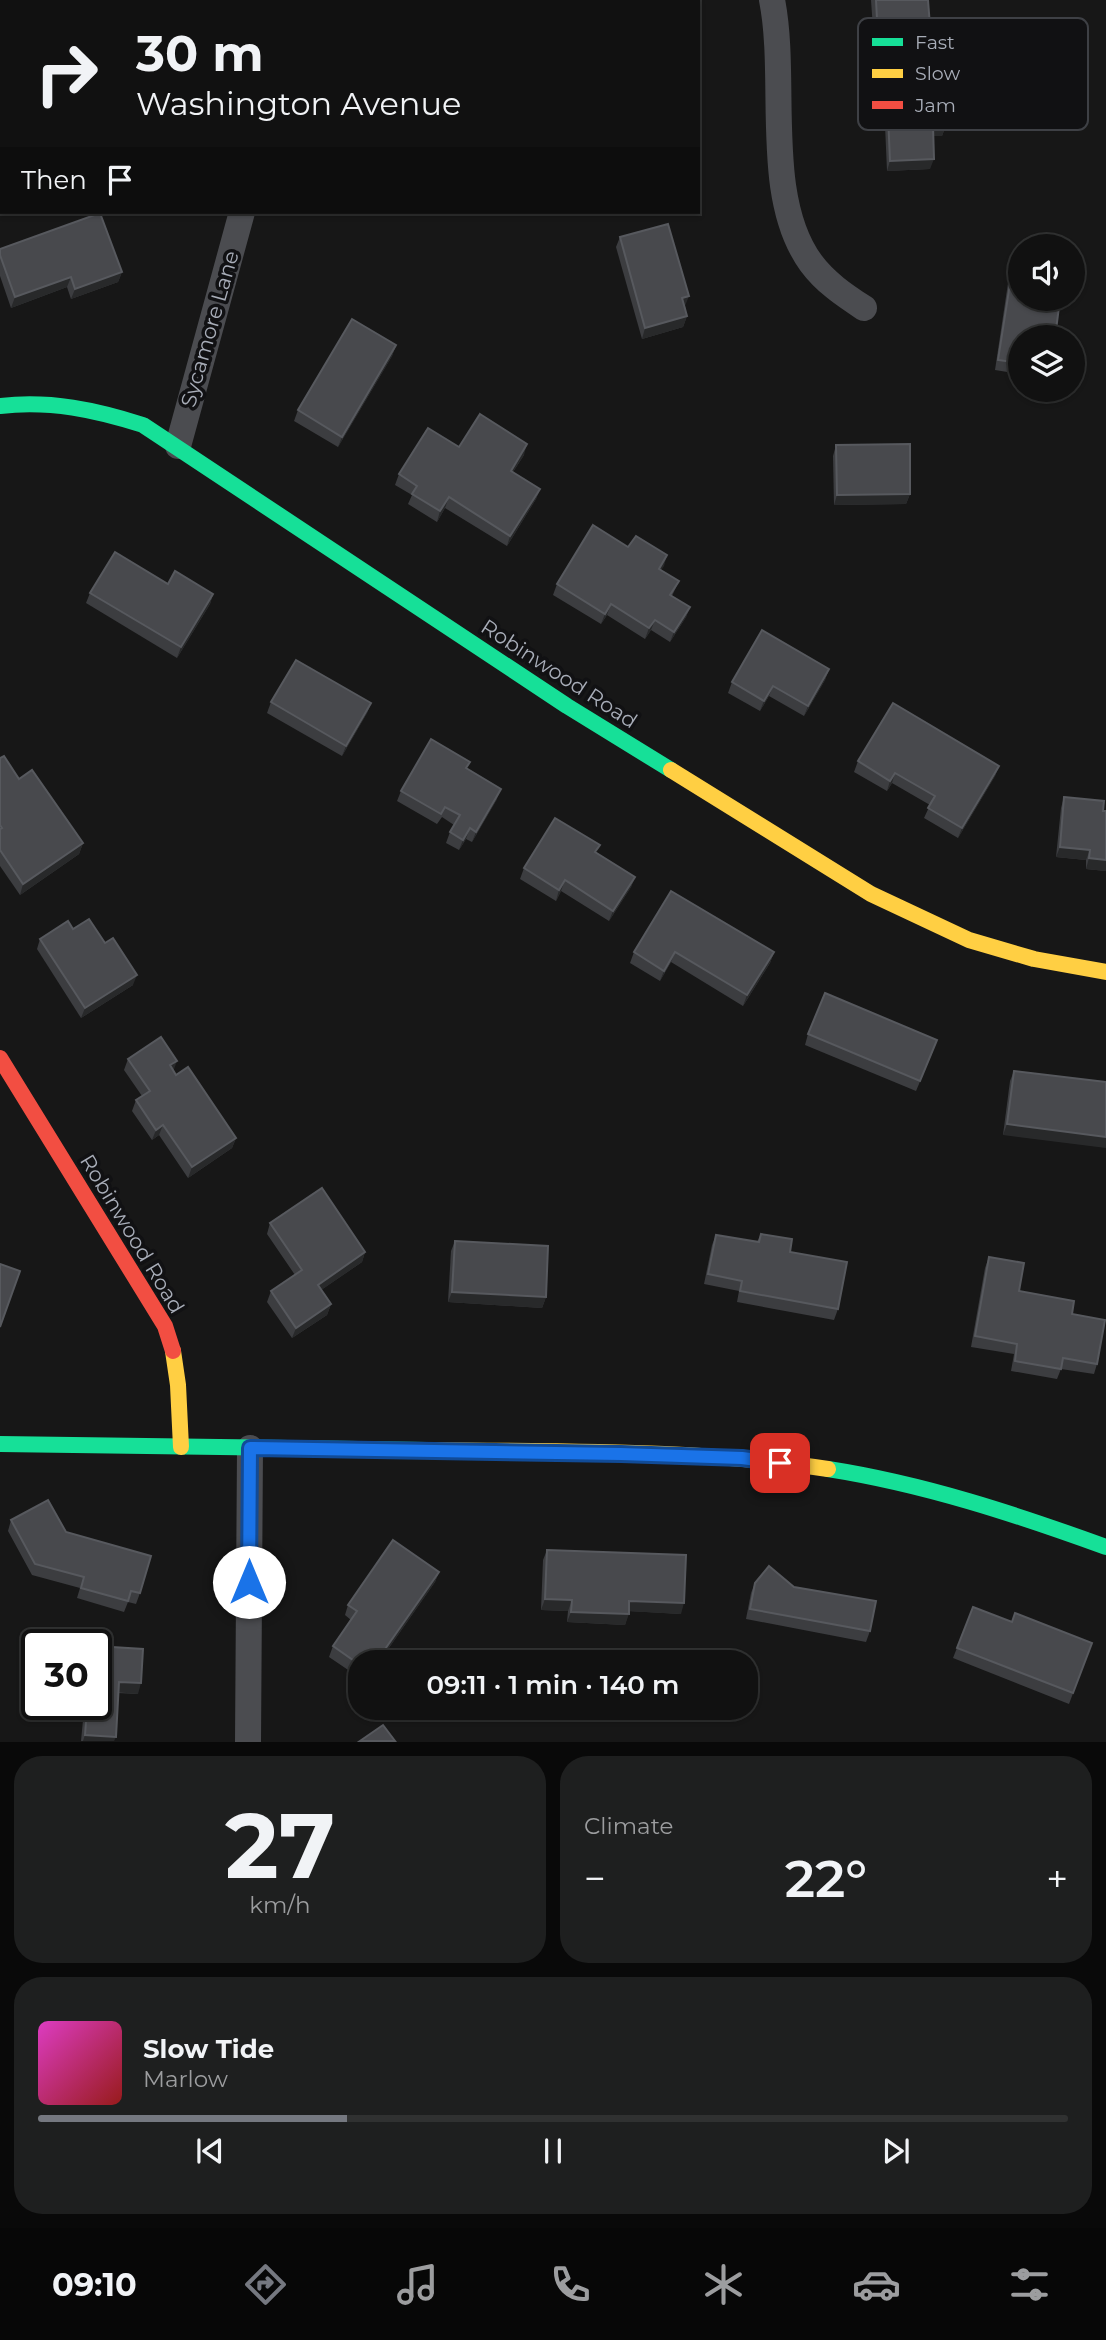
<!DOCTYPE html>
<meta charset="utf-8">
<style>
body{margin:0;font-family:Montserrat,sans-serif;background:#1e1f1f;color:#f1f3f6;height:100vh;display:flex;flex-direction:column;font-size:26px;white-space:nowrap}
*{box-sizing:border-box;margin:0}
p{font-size:23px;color:#9c9d9f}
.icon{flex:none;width:38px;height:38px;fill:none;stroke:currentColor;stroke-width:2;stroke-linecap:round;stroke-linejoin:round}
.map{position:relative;height:1742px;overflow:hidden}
.drawer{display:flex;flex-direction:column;gap:14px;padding:14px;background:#090909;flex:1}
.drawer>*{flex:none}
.banner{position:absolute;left:0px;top:0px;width:700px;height:214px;box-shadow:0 2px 5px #0004,0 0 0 2px #303131;background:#111;color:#f1f3f6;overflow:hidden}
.controls{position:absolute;left:1008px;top:234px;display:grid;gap:14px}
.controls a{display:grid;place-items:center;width:77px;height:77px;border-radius:50%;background:#111;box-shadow:0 2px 5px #0004,0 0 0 2px #303131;font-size:35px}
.speed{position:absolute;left:21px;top:1629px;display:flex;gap:14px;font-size:35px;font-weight:700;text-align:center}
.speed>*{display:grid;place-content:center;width:91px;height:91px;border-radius:50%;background:#111;box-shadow:0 2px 5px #0004,0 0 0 2px #303131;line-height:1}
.speed .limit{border:4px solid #111;border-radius:10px;background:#fff;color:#111}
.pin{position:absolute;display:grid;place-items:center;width:60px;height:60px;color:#fff;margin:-30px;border-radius:14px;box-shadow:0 4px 10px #0006}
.me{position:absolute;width:77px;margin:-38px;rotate:0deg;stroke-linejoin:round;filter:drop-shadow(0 0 5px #0008)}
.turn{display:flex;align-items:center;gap:24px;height:147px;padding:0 21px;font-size:32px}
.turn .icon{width:91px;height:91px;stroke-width:2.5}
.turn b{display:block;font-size:49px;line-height:60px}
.then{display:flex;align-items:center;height:66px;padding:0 21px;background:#0003;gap:14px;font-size:26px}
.big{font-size:52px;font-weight:600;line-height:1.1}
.drawer .widget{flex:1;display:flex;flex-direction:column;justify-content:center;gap:10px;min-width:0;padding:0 24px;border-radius:28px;background:#1e1f1f}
.drawer .dial{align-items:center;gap:0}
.dial b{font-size:91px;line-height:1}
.song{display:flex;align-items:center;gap:21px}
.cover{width:84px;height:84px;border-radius:10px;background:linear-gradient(135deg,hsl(310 70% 55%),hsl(0 70% 35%))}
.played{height:7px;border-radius:4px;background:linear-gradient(90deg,#757880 30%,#303131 30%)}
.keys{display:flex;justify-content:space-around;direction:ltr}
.heat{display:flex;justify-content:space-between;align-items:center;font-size:38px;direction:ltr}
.drawer .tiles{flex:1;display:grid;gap:14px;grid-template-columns:1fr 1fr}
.widget:last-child{grid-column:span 2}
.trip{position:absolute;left:348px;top:1650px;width:410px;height:70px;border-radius:28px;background:#111;box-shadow:0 2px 5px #0004,0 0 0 2px #303131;font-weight:600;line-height:70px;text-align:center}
.tabs{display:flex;height:112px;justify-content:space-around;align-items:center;background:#070707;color:#9c9d9f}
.tabs .icon{width:49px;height:49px}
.tabs .on{color:#757880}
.tabs b{font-size:32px;color:#f1f3f6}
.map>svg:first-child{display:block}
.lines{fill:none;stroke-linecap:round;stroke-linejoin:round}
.street{stroke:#4b4c50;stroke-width:26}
.fast{stroke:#16e098;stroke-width:16}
.slow{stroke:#ffcf43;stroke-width:16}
.jam{stroke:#f24e42;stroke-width:16}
.wall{fill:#3c3d40}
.shaded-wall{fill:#28292a}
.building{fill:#48494d;stroke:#57595e;stroke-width:2}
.route-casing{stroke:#114b97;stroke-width:18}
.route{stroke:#1a73e8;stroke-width:12}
.labels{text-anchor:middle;stroke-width:7;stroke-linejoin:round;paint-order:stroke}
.street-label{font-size:21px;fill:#a8adb8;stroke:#111113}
.key{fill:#111113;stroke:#3e4045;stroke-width:2}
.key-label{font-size:19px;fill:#a8adb8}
</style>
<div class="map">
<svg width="1106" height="1742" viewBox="0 0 1106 1742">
<rect width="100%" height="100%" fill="#171717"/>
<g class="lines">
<!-- street -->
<g class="street">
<path d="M772 0C788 80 762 196 811 263 825 282 844 295 864 308"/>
<polyline points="301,2 302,0"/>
<polyline points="178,446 242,212"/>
<polyline points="248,1742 250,1448"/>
</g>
<!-- fast -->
<g class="fast">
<path d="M0 406C50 400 96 410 143 425L567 706 671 770"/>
<polyline points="0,1444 427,1450"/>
<path d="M828 1469C924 1484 1015 1514 1106 1547"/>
</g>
<!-- slow -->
<g class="slow">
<polyline points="671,770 871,894 969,940 1034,959 1106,972"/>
<polyline points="173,1351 178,1385 181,1447"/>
<path d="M427 1450C561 1452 696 1449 828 1469"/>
</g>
<!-- jam -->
<polyline class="jam" points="0,1058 165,1326 173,1351"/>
</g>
<!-- wall -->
<g class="wall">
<rect x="126" y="0" width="70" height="2"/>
<polygon points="871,0 928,0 927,49 884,53 882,28 873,29"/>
<polygon points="887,92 932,105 946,125 942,136 933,136 930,169 887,171 884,102"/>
<polygon points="620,237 685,306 687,316 683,327 642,339 616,247"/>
<polygon points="0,249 122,272 118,282 71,299 67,287 11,308 0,276"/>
<polygon points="1015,252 1020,338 1020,374 995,370 1011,263"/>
<polygon points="396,345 392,356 338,447 294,421 298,410"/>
<polygon points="836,445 910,494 906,504 834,505 833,456"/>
<polygon points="459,447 524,455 513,472 540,489 536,499 507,546 445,508 437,522 408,504 412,495 395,485 399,474"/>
<polygon points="628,547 667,555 661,570 679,581 672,596 690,607 686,617 670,642 651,630 645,639 607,615 601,624 553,595 557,584"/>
<polygon points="168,584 213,594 210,604 177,658 86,603 90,593"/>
<polygon points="829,669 825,680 804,716 769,696 760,711 728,693 732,682"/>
<polygon points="271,702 371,703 367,713 342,756 267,713"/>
<polygon points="0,758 83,843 79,854 20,895 0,866"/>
<polygon points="858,761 999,766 995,776 958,838 924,818 930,805 892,783 887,791 854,772"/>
<polygon points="467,769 497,799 472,842 466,839 459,850 446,843 450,832 454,825 442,817 437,824 397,801 401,791"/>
<polygon points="1064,797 1103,811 1106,871 1086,869 1086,860 1056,857 1061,808"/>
<polygon points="597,853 635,877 631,887 609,921 561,891 556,901 520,879 524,868"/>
<polygon points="73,929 105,943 133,985 81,1018 37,949 40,939"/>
<polygon points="634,952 774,952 770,963 743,1006 671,962 660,981 630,963"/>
<polygon points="808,1034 933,1051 916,1091 805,1045"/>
<polygon points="128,1059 173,1071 176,1075 236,1138 232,1148 188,1178 159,1135 152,1140 132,1111 136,1100 142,1096 124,1070"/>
<polygon points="1014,1071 1106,1082 1003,1135 1010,1081"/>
<polygon points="270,1223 365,1252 362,1262 321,1290 331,1304 327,1315 292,1338 267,1302 271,1291 295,1275 267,1234"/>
<polygon points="761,1234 790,1252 838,1309 834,1320 737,1302 739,1291 704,1284 712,1245 716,1235 757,1242"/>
<polygon points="455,1241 546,1297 542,1308 448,1302 451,1251"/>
<polygon points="989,1257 1019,1291 1072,1314 1097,1364 1094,1374 1061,1369 1057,1379 1011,1371 1014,1354 971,1347 985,1268"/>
<polygon points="11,1520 66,1532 140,1593 136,1604 128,1602 124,1612 77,1598 80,1588 32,1575 8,1531"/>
<polygon points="547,1550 681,1614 629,1611 625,1625 567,1622 568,1611 541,1610 543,1560"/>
<polygon points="439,1572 435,1582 379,1662 360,1662 360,1678 329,1657 333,1646 351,1620 345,1615 348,1605"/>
<polygon points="755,1583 794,1587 870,1631 866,1642 746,1619 751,1593"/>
<polygon points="973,1607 1012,1622 1092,1643 1069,1704 953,1658"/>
<polygon points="96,1646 138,1694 118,1693 114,1741 81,1741 83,1720 73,1720 74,1704 96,1704"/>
</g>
<!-- shaded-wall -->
<g class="shaded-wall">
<polygon points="886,18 882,28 873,29 877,19"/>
<polygon points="931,39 927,49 884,53 887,42"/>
<polygon points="946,125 942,136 929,136 933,126"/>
<polygon points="934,159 930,169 887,171 890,161"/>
<polygon points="122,272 118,282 71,299 75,289"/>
<polygon points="71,277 67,287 11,308 15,297"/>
<polygon points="689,296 685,306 678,308 682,298"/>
<polygon points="687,316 683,327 642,339 645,328"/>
<polygon points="396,345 392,356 338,447 342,437"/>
<polygon points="527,444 524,455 507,481 511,471"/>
<polygon points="540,489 536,499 507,546 510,536"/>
<polygon points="910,494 906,504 834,505 837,495"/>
<polygon points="449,497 445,508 437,522 440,511"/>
<polygon points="667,555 664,566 655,580 659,569"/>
<polygon points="213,594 210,604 177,658 181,647"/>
<polygon points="611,604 607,615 601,624 605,614"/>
<polygon points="690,607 686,617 670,642 674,632"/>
<polygon points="655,620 651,630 645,639 649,628"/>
<polygon points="829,669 825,680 804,716 808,706"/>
<polygon points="773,686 769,696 760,711 764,701"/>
<polygon points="371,703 367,713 342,756 346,746"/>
<polygon points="999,766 995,776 958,838 962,828"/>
<polygon points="895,773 892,783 887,791 890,781"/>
<polygon points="501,789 497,799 472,842 476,832"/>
<polygon points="470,828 466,839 459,850 463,840"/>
<polygon points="83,843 79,854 20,895 23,884"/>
<polygon points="1060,847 1090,850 1086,860 1056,857"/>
<polygon points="1089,858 1106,860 1106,871 1086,869"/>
<polygon points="635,877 631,887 609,921 613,911"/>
<polygon points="565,880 561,891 556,901 559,890"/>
<polygon points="675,952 671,962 660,981 664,971"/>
<polygon points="774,952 770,963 743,1006 747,995"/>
<polygon points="137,975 133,985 81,1018 85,1008"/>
<polygon points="177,1061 173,1072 170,1065"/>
<polygon points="1007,1124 1106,1137 1106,1148 1003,1135"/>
<polygon points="163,1125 159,1135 152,1140 156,1130"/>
<polygon points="236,1138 232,1148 188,1178 192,1167"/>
<polygon points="365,1252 362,1262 314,1295 318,1285"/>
<polygon points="452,1292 546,1297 542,1308 448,1302"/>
<polygon points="331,1304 327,1315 292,1338 296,1328"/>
<polygon points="439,1572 435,1582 379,1662 376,1662"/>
<polygon points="545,1599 572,1600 568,1611 541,1610"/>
<polygon points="629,1601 684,1603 681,1614 626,1611"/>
<polygon points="571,1612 629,1614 625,1625 567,1622"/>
<polygon points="119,1682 141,1683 138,1694 115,1692"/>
<polygon points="77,1709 87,1709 83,1720 73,1720"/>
<polygon points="85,1735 116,1737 114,1741 83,1741"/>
</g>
<!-- building -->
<g class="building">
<rect x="148" y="0" width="48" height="2"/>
<polygon points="415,0 465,0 464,2 414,2"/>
<polygon points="618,0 661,0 661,2 619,2"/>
<polygon points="876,0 928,0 931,39 887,42 886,18 877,19"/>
<polygon points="931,90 932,105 945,105 946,125 933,126 934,159 890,161 887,92"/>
<polygon points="100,213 122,272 75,289 71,277 15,297 0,255 0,249"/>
<polygon points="668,224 689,296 682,298 687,316 645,328 620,237"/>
<polygon points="1015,252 1020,253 1020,299 1060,299 1055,338 1020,338 1020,363 998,360"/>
<polygon points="352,319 396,345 342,437 298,410"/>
<polygon points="480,414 527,444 511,471 540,489 510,536 449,497 440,511 412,494 417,486 399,474 428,428 459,447"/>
<polygon points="910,444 910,494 837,495 836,445"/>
<polygon points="593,525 628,547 636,536 667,555 659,569 679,581 670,595 690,607 674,632 655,620 649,628 611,604 605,614 557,584"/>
<polygon points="115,552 168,584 175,571 213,594 181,647 90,593"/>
<polygon points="762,630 829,669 808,706 773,686 764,701 732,682"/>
<polygon points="296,660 371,703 346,746 271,702"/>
<polygon points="893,703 999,766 962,828 928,808 935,796 895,773 890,781 858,761"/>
<polygon points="431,739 470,762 466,768 501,789 476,832 470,828 463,840 450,832 460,815 445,807 441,814 401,791"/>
<polygon points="4,756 19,779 32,770 83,843 23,884 0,850 0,829 2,828 0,825 0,758"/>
<polygon points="1064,797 1104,801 1103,811 1106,811 1106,860 1089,858 1090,850 1060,847"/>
<polygon points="555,818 600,845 595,852 635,877 613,911 565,880 559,890 524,868"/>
<polygon points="671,891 774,952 747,995 675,952 664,971 634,952"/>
<polygon points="89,919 105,943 113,938 137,975 85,1008 40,939 68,921 73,929"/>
<polygon points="825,993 937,1040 920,1081 808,1034"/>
<polygon points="161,1037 177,1061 170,1065 176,1075 188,1067 236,1138 192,1167 163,1125 156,1130 136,1100 150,1091 128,1059"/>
<polygon points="1014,1071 1106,1082 1106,1137 1007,1124"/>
<polygon points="322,1188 365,1252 318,1285 331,1304 296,1328 271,1291 302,1270 270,1223"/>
<polygon points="761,1234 792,1239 790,1252 847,1262 838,1309 740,1291 742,1281 708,1274 716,1235 759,1242"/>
<polygon points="455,1241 548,1246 546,1297 452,1292"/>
<polygon points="989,1257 1024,1263 1019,1291 1074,1301 1072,1314 1105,1320 1097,1364 1063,1358 1061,1369 1015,1361 1017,1344 975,1336"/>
<polygon points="0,1264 20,1271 0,1327"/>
<polygon points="48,1500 66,1532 151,1556 140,1593 131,1591 128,1601 81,1588 84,1577 35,1564 11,1520"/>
<polygon points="393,1540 439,1572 376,1662 360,1662 360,1665 333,1646 357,1611 348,1605"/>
<polygon points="547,1550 686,1555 684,1603 629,1601 629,1614 571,1612 572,1600 545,1599"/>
<polygon points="769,1566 794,1587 876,1601 870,1631 750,1609 755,1583"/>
<polygon points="973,1607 1012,1622 1015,1613 1092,1643 1073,1693 957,1648"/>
<polygon points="96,1646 143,1649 141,1683 119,1682 116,1737 85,1735 87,1709 77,1709 77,1704 96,1704"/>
<polygon points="383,1725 395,1741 360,1741"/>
</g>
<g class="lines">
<defs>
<polyline id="route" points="249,1582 250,1448 621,1454 742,1458 780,1463"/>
</defs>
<!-- route casing -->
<use href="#route" class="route-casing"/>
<!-- route -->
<use href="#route" class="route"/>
</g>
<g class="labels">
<!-- street labels -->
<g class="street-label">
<text transform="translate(210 329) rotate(-74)" y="7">Sycamore Lane</text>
<text transform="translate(559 674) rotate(33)" y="7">Robinwood Road</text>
<text transform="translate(132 1234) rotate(59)" y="7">Robinwood Road</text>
</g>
</g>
<!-- legend -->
<rect x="858" y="18" width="230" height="112" rx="10" class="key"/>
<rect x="872" y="38" width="31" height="8" fill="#16e098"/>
<rect x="872" y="69" width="31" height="9" fill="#ffcf43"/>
<rect x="872" y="101" width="31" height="8" fill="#f24e42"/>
<g class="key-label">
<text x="915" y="49">Fast</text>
<text x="915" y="80">Slow</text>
<text x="915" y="112">Jam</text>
</g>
</svg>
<div class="controls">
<a><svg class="icon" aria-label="sound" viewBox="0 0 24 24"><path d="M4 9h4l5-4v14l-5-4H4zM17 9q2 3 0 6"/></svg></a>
<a><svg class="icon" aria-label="layers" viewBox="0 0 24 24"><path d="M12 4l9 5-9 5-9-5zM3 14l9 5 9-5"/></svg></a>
</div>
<div class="speed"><div class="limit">30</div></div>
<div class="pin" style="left:780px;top:1463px;background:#d93025"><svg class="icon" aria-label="arrive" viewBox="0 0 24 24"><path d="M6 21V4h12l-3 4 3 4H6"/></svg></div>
<svg class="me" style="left:249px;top:1582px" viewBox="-20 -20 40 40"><circle r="19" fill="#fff"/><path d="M0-13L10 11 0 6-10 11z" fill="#1a73e8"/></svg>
<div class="trip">09:11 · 1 min · 140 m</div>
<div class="banner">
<div class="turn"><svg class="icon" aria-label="right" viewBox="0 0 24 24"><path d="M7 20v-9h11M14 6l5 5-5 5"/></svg><div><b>30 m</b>Washington Avenue</div></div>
<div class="then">Then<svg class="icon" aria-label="arrive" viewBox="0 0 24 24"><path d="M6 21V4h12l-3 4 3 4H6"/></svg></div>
</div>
</div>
<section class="drawer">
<div class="tiles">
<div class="widget dial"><b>27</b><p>km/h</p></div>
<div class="widget"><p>Climate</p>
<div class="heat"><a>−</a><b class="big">22°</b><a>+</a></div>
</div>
<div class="widget">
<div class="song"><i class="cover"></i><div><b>Slow Tide</b><p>Marlow</p></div></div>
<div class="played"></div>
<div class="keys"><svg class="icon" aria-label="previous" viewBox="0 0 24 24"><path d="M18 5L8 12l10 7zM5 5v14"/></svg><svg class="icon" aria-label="pause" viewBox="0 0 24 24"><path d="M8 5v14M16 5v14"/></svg><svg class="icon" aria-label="next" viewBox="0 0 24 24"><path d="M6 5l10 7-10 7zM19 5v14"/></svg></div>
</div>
</div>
</section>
<nav class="tabs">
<b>09:10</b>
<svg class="icon on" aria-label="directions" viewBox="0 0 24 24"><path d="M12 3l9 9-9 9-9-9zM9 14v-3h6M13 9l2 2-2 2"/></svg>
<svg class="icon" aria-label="music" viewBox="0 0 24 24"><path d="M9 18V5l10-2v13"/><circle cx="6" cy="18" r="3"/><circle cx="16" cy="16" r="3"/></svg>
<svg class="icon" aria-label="phone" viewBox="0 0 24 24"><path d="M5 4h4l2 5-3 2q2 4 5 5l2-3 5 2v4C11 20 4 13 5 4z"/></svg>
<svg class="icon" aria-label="climate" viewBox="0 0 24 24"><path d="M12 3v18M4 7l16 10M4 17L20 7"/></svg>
<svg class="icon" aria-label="car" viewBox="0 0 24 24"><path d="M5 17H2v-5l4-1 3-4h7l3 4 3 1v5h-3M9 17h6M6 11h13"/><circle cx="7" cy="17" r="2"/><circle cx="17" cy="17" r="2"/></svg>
<svg class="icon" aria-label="filters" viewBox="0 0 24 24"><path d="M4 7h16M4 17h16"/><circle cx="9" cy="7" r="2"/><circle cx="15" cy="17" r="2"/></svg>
</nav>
